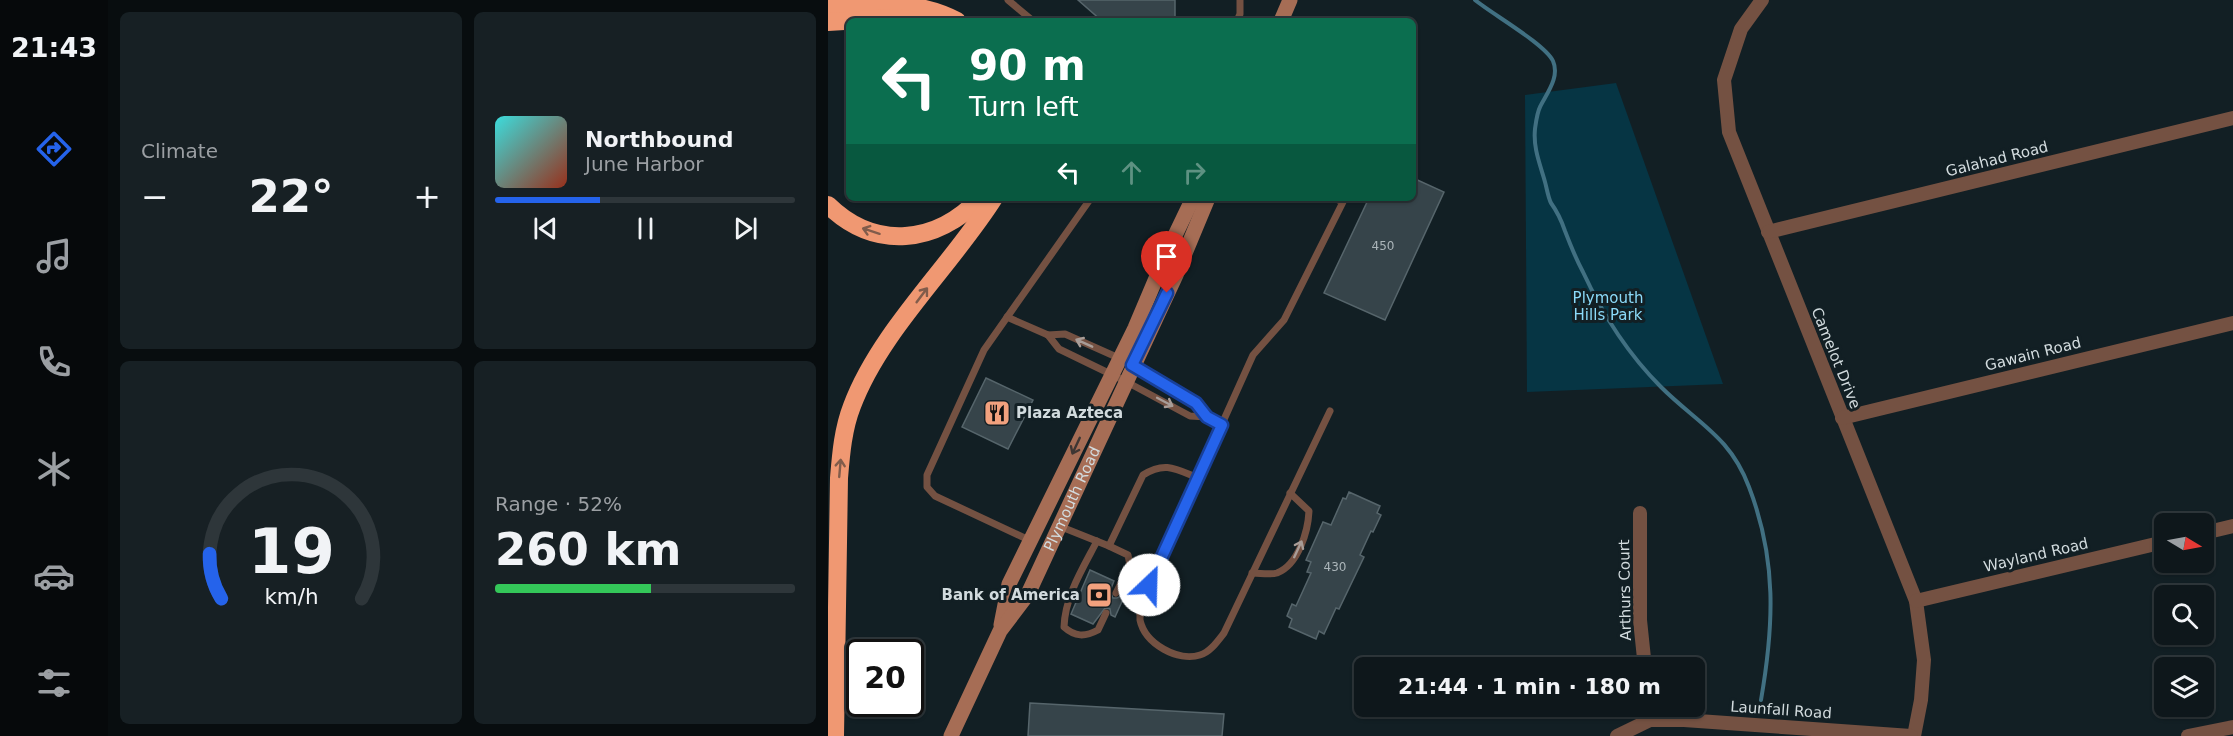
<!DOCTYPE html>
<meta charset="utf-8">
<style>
body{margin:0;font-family:"DejaVu Sans",sans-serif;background:#172024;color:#f1f3f6;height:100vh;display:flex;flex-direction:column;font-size:22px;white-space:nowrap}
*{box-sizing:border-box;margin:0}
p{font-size:20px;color:#9b9fa3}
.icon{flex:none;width:33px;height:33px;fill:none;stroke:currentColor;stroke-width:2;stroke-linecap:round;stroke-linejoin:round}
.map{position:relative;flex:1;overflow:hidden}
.sheet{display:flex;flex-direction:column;gap:12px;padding:12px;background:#080d0f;width:720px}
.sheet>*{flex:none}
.banner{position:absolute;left:18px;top:18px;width:570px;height:183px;border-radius:9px;box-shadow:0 2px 4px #0004,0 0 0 2px #2e363a;background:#0b6e4f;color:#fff;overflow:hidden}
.needle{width:39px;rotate:100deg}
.buttons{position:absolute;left:1326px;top:513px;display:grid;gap:12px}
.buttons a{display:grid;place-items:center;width:60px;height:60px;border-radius:9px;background:#0e171b;box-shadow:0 2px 4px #0004,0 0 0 2px #2e363a;font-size:30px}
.speed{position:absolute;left:18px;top:639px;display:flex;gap:12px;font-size:30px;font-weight:700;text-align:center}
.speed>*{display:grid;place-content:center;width:78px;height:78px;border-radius:50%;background:#0e171b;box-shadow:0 2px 4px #0004,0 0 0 2px #2e363a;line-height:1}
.speed .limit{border:3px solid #111;border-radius:9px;background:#fff;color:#111}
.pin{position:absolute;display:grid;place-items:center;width:51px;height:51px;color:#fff;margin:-62px -26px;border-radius:50% 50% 50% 0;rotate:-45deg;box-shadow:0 0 6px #0007}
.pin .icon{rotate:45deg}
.me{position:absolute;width:66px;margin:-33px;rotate:24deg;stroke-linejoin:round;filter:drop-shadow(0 0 4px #0008)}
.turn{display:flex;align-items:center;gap:21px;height:126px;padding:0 24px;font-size:27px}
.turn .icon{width:78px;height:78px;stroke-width:2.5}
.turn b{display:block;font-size:42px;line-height:51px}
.lanes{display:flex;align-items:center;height:57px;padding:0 24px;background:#0003;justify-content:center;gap:30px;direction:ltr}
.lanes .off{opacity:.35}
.big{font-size:45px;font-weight:700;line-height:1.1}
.sheet .widget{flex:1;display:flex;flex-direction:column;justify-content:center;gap:9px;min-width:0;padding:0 21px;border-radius:9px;background:#172024}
.sheet .dial{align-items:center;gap:0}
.dial svg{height:156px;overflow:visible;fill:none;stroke:#2e363a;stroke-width:7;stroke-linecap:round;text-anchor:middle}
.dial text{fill:#f1f3f6;stroke:none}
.song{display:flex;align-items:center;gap:18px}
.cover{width:72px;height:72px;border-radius:9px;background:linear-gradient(135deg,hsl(180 70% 55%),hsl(10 70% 35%))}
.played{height:6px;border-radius:3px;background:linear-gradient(90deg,#2563eb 35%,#2e363a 35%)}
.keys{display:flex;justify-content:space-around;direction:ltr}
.heat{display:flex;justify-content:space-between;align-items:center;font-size:33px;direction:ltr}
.charge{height:9px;border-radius:4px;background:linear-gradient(90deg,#34c759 52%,#2e363a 0)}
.sheet .tiles{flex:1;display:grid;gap:12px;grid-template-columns:repeat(2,1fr)}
.trip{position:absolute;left:526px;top:657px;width:351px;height:60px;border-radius:9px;background:#0e171b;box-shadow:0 2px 4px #0004,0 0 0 2px #2e363a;font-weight:700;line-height:60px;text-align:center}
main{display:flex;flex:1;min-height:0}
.tabs{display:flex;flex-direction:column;width:108px;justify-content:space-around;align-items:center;background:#06090b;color:#9b9fa3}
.tabs .icon{width:42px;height:42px}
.tabs .current{color:#2563eb}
.tabs b{font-size:27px;color:#f1f3f6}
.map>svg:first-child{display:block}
.green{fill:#063544}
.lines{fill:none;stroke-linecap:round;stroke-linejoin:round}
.stream{stroke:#417082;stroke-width:4}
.building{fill:#36444a;stroke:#56656b;stroke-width:1.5}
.lane{stroke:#745142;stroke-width:7}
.street{stroke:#745142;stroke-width:14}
.secondary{stroke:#a66d55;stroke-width:15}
.highway{stroke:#f09872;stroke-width:18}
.oneway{stroke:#815c4b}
.oneway2{stroke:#a89d98}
.oneway3{stroke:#3e3633}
.route-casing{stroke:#184099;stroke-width:15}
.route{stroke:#2563eb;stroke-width:10}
.labels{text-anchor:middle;stroke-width:6;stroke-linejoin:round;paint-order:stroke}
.number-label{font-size:12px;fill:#abb5b9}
.street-label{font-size:15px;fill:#d2dbde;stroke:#121f24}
.park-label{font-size:15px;fill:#8bdaf9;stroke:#121f24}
.poi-label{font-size:15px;font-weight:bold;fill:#d2dbde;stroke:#121f24;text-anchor:start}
</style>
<main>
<nav class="tabs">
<b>21:43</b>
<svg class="icon current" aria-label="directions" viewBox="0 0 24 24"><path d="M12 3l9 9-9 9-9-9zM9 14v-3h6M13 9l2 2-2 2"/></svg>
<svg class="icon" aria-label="music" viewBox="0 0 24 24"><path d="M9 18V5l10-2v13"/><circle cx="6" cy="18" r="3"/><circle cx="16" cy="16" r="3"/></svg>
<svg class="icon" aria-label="phone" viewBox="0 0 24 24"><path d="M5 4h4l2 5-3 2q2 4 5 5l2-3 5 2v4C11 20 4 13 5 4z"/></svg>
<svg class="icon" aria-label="climate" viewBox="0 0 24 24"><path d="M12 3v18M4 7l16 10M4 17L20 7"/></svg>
<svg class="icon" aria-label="car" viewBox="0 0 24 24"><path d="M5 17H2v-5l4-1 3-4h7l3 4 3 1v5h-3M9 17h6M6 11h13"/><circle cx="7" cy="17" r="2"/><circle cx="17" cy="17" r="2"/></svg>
<svg class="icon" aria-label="filters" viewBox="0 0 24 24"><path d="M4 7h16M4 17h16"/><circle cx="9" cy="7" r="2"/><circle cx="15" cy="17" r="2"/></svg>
</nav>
<section class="sheet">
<div class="tiles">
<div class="widget"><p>Climate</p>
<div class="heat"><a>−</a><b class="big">22°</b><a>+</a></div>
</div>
<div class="widget">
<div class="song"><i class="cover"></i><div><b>Northbound</b><p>June Harbor</p></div></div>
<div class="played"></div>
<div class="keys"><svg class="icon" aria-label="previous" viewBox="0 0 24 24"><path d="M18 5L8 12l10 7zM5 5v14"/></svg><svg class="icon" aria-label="pause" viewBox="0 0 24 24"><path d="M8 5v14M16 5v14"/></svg><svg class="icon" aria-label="next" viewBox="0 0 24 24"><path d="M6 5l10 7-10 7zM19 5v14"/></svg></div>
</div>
<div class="widget dial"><svg viewBox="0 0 100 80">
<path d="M14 69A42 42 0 1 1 86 69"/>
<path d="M14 69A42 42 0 0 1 8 46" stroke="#2563eb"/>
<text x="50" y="56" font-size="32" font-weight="700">19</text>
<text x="50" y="72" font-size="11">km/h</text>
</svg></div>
<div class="widget"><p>Range · 52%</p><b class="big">260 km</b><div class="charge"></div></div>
</div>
</section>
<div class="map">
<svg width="1405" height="736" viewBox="0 0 1405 736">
<rect width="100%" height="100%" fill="#121f24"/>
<!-- green -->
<polygon class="green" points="788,83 895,384 699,392 697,95"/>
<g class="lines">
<!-- stream -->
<path class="stream" d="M647 0C664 14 717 44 725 61 732 77 719 93 712 107 709 113 708 122 707 129 705 148 712 164 717 182 719 189 720 197 723 203 728 210 734 222 737 231 742 244 748 259 755 272 774 313 801 355 833 387 869 423 902 436 921 487 949 560 946 625 933 700"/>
</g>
<!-- building -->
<g class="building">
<polygon points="250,0 347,0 347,21 274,21"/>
<polygon points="585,178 616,192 557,320 496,293 541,198 585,198"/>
<polygon points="158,378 205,400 180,449 134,427"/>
<polygon points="521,492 552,506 549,513 553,515 545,532 543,531 532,555 536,557 511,609 508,608 496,634 491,631 488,639 461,627 464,619 459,616 464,604 468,606 483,573 479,572 483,562 478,560 495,522 503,525 515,498 518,499"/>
<polygon points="262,570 286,581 282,591 285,598 289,598 293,596 296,597 287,617 283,615 282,609 277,608 265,624 243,614"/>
<polygon points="202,703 396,714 394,736 200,736"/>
</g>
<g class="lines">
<!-- lane -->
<g class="lane">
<polyline points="180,0 205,21"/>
<polyline points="409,21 412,14 412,0"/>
<polyline points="179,317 220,335 231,349 297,381 362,416 379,417 394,425"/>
<polyline points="220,335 237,334 293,359"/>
<polyline points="305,366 368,403 379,417"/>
<path d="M502 411 396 633C389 642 382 652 372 655 350 662 317 644 312 620 312 616 312 611 312 606L425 355 456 320 515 202 506 198"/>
<path d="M231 526 281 546 315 475C337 461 348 469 370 478"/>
<polyline points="203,541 107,496 99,487 99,475 156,350 263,198"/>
<path d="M269 541C255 568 237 596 236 627 247 637 257 637 270 630L278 613"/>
<polyline points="281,546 300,555 302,565 288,593"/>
<path d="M424 573C432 573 442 575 449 573 470 565 480 532 481 511L462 493"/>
</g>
<!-- street -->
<g class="street">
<polyline points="934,0 913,29 896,80 901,132 1088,601 1096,660 1093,700 1086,736"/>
<polyline points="940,232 1405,118"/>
<polyline points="1014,418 1405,323"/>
<polyline points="812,513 812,620 817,668"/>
<polyline points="1376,533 1405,526"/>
<polyline points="1088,601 1336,542"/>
<polyline points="789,736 822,720 856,720 1083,736"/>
<polyline points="1360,736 1405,727"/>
</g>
<!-- secondary -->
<g class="secondary">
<polyline points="453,21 462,0"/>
<polyline points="173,625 181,584 307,328 340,250 365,198"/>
<path id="s1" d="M123 736 172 631 200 594 348 275 380 198"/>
</g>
<!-- highway -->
<g class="highway">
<path d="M0 5C44 3 90 0 129 21"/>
<polyline points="0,22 65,18 90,21"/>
<path d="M0 205C47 251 109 244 152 198"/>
<path d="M7 736 11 478C13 454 15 429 24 406 52 331 123 266 166 198"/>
</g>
</g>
<!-- one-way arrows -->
<defs><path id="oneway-shaft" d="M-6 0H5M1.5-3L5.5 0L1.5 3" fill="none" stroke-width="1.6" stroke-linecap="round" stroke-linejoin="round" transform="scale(1.5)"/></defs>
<g class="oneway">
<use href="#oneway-shaft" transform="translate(43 231) rotate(-162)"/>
<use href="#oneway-shaft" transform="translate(94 295) rotate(-53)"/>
<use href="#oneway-shaft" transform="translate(12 468) rotate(-85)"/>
</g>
<g class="oneway2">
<use href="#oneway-shaft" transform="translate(256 343) rotate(-156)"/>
<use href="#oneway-shaft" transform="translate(337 402) rotate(28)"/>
<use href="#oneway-shaft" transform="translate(470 549) rotate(-65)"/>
</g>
<use class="oneway3" href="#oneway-shaft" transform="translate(248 446) rotate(115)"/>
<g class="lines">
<defs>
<polyline id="route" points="321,585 394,425 379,417 368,403 304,365 339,293"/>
</defs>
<!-- route casing -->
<use href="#route" class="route-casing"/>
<!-- route -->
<use href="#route" class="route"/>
</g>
<!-- icons -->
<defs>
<symbol id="restaurant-square" viewBox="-11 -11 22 22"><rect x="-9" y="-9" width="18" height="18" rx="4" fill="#f2a17e" stroke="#121f24"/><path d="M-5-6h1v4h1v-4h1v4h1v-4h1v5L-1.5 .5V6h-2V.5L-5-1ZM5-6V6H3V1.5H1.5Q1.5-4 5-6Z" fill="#111"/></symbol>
<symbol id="bank-square" viewBox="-11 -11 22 22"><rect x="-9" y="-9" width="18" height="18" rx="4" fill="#f2a17e" stroke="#121f24"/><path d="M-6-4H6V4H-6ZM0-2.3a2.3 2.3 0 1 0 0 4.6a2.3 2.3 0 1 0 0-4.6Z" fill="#111"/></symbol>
</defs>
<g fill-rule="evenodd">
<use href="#restaurant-square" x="154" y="398" width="30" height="30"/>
<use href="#bank-square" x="256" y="580" width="30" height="30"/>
</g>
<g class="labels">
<!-- number labels -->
<g class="number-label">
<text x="555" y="250">450</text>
<text x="507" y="571">430</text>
</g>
<!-- street labels -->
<g class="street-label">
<text transform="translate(1169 159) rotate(-14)" y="5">Galahad Road</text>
<text transform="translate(1205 354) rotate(-14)" y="5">Gawain Road</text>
<text transform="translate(1008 358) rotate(68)" y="5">Camelot Drive</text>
<text dy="5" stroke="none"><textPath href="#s1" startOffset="267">Plymouth Road</textPath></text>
<text transform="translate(1208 555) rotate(-13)" y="5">Wayland Road</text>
<text transform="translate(797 590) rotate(-91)" y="5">Arthurs Court</text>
<text transform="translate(953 710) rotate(4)" y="5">Launfall Road</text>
</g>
<!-- park labels -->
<g class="park-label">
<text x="780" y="303">Plymouth<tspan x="780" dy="17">Hills Park</tspan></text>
</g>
<!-- poi labels -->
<g class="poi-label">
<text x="188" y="418">Plaza Azteca</text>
<text x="252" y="600" text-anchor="end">Bank of America</text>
</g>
</g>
</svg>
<div class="buttons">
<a><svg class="needle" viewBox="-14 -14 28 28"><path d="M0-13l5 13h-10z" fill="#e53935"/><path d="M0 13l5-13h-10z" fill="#9b9fa3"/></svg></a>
<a><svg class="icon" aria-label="search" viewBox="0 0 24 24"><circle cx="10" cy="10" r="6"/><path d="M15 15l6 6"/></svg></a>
<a><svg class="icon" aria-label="layers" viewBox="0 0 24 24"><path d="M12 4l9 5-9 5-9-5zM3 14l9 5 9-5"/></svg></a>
</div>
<div class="speed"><div class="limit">20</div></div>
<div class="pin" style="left:339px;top:293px;background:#d93025"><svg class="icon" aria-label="arrive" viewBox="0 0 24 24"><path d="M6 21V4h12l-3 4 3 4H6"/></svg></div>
<svg class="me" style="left:321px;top:585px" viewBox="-20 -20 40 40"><circle r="19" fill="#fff"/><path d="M0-13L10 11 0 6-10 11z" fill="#2563eb"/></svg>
<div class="trip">21:44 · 1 min · 180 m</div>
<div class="banner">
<div class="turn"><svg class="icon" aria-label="left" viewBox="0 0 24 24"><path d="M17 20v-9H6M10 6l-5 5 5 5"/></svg><div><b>90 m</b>Turn left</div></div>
<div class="lanes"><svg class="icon" aria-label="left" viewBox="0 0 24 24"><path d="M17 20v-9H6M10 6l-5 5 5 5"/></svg><svg class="icon off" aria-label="ahead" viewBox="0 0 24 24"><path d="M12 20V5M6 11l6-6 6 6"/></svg><svg class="icon off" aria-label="right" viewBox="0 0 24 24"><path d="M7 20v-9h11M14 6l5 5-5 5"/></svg></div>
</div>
</div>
</main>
